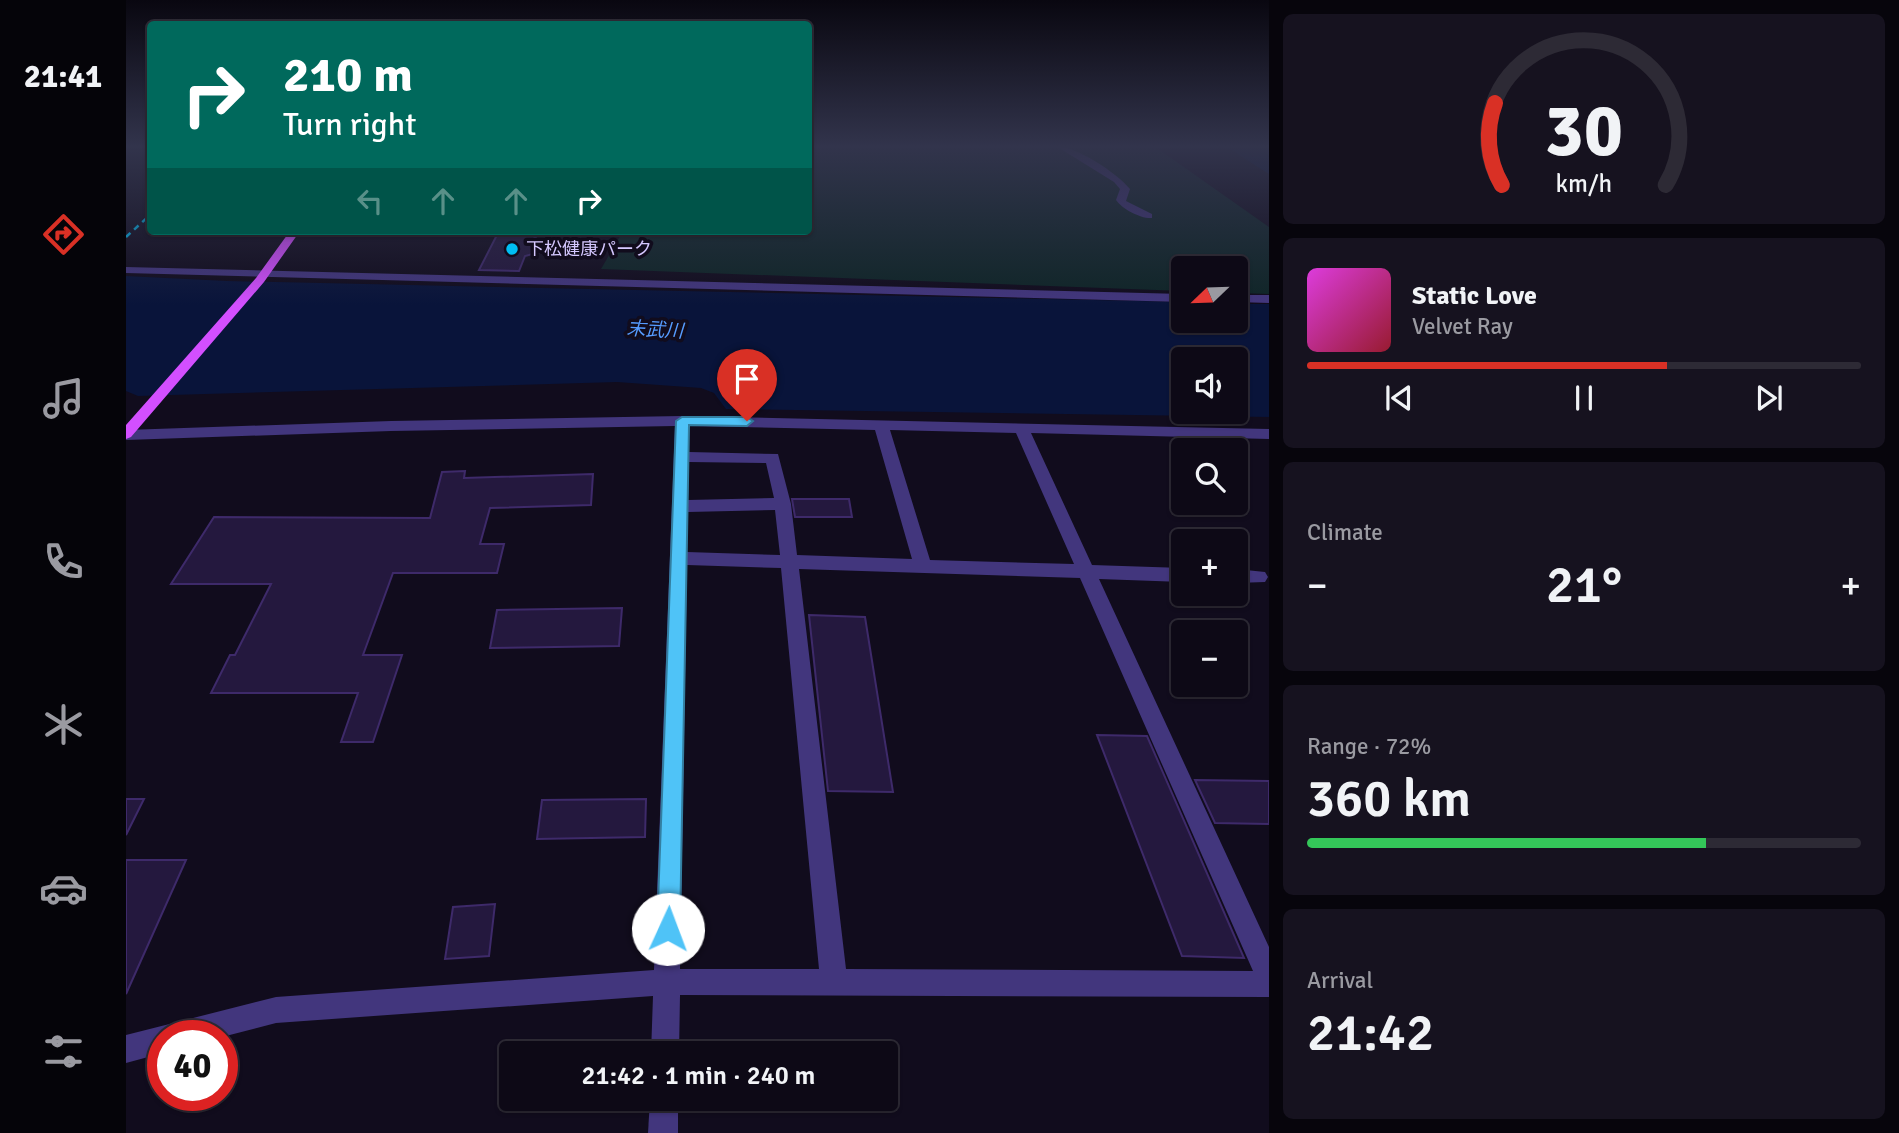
<!DOCTYPE html>
<meta charset="utf-8">
<style>
body{margin:0;font-family:Signika,"Noto Sans JP",sans-serif;background:#16121f;color:#f1f3f6;height:100vh;display:flex;flex-direction:column;font-size:26px;white-space:nowrap}
*{box-sizing:border-box;margin:0}
p{font-size:23px;color:#9a9aa1}
.icon{flex:none;width:38px;height:38px;fill:none;stroke:currentColor;stroke-width:2;stroke-linecap:round;stroke-linejoin:round}
.map{position:relative;flex:1;overflow:hidden}
.side{display:flex;flex-direction:column;gap:14px;padding:14px;background:#07050c;width:630px}
.side>*{flex:none}
.banner{position:absolute;left:21px;top:21px;width:665px;height:214px;border-radius:7px;box-shadow:0 2px 5px #0004,0 0 0 2px #2d2a35;background:#00695c;color:#fff;overflow:hidden}
.needle{width:46px;rotate:247deg}
.buttons{position:absolute;left:1045px;top:256px;display:grid;gap:14px}
.buttons a{display:grid;place-items:center;width:77px;height:77px;border-radius:7px;background:#0d0916;box-shadow:0 2px 5px #0004,0 0 0 2px #2d2a35;font-size:35px}
.speed{position:absolute;left:21px;top:1020px;display:flex;gap:14px;font-size:35px;font-weight:700;text-align:center}
.speed>*{display:grid;place-content:center;width:91px;height:91px;border-radius:50%;background:#0d0916;box-shadow:0 2px 5px #0004,0 0 0 2px #2d2a35;line-height:1}
.speed .limit{border:10px solid #d22;background:#fff;color:#111}
.pin{position:absolute;display:grid;place-items:center;width:60px;height:60px;color:#fff;margin:-72px -30px;border-radius:50% 50% 50% 0;rotate:-45deg;box-shadow:0 0 7px #0007}
.pin .icon{rotate:45deg}
.me{position:absolute;width:77px;margin:-38px;rotate:2deg;stroke-linejoin:round;filter:drop-shadow(0 0 5px #0008)}
.turn{display:flex;align-items:center;gap:24px;height:147px;padding:0 21px;font-size:32px}
.turn .icon{width:91px;height:91px;stroke-width:2.5}
.turn b{display:block;font-size:49px;line-height:60px}
.lanes{display:flex;align-items:center;height:66px;padding:0 21px;background:#0003;justify-content:center;gap:35px;direction:ltr}
.lanes .off{opacity:.35}
.big{font-size:52px;font-weight:600;line-height:1.1}
.side .card{flex:1;display:flex;flex-direction:column;justify-content:center;gap:10px;min-width:0;padding:0 24px;border-radius:10px;background:#16121f}
.side .dial{align-items:center;gap:0}
.dial svg{height:182px;overflow:visible;fill:none;stroke:#2d2a35;stroke-width:7;stroke-linecap:round;text-anchor:middle}
.dial text{fill:#f1f3f6;stroke:none}
.song{display:flex;align-items:center;gap:21px}
.cover{width:84px;height:84px;border-radius:10px;background:linear-gradient(135deg,hsl(300 70% 55%),hsl(350 70% 35%))}
.played{height:7px;border-radius:4px;background:linear-gradient(90deg,#d93025 65%,#2d2a35 65%)}
.keys{display:flex;justify-content:space-around;direction:ltr}
.heat{display:flex;justify-content:space-between;align-items:center;font-size:38px;direction:ltr}
.charge{height:10px;border-radius:5px;background:linear-gradient(90deg,#34c759 72%,#2d2a35 0)}
.trip{position:absolute;left:373px;top:1041px;width:399px;height:70px;border-radius:7px;background:#0d0916;box-shadow:0 2px 5px #0004,0 0 0 2px #2d2a35;font-weight:600;line-height:70px;text-align:center}
main{display:flex;flex:1;min-height:0}
.tab-bar{display:flex;flex-direction:column;width:126px;justify-content:space-around;align-items:center;background:#050409;color:#9a9aa1}
.tab-bar .icon{width:49px;height:49px}
.tab-bar .on{color:#d93025}
.tab-bar b{font-size:32px;color:#f1f3f6}
.map>svg:first-child{display:block}
.green{fill:#0f2527}
.water{fill:#09143a;fill-rule:evenodd}
.building{fill:#24183e;stroke:#3e2a6a;stroke-width:2}
.lines{fill:none;stroke-linecap:round;stroke-linejoin:round}
.minor{fill:#42367d;fill-rule:evenodd}
.major{fill:#d34fff;fill-rule:evenodd}
.rail{stroke:#00bdf3;stroke-width:2.5;stroke-dasharray:6 5;stroke-linecap:butt}
.route{fill:#4fc3f7;stroke:#337fa1;stroke-width:2}
.poi-dot{fill:#00bdf3;stroke:#110c1d;stroke-width:2.5}
.labels{text-anchor:middle;stroke-width:7;stroke-linejoin:round;paint-order:stroke}
.far-poi-label{font-size:18px;fill:#d5c8ff;stroke:#110c1d;text-anchor:start}
.far-water-label{font-size:19px;font-style:italic;fill:#569cff;stroke:#110c1d}
</style>
<main>
<nav class="tab-bar">
<b>21:41</b>
<svg class="icon on" aria-label="directions" viewBox="0 0 24 24"><path d="M12 3l9 9-9 9-9-9zM9 14v-3h6M13 9l2 2-2 2"/></svg>
<svg class="icon" aria-label="music" viewBox="0 0 24 24"><path d="M9 18V5l10-2v13"/><circle cx="6" cy="18" r="3"/><circle cx="16" cy="16" r="3"/></svg>
<svg class="icon" aria-label="phone" viewBox="0 0 24 24"><path d="M5 4h4l2 5-3 2q2 4 5 5l2-3 5 2v4C11 20 4 13 5 4z"/></svg>
<svg class="icon" aria-label="climate" viewBox="0 0 24 24"><path d="M12 3v18M4 7l16 10M4 17L20 7"/></svg>
<svg class="icon" aria-label="car" viewBox="0 0 24 24"><path d="M5 17H2v-5l4-1 3-4h7l3 4 3 1v5h-3M9 17h6M6 11h13"/><circle cx="7" cy="17" r="2"/><circle cx="17" cy="17" r="2"/></svg>
<svg class="icon" aria-label="filters" viewBox="0 0 24 24"><path d="M4 7h16M4 17h16"/><circle cx="9" cy="7" r="2"/><circle cx="15" cy="17" r="2"/></svg>
</nav>
<div class="map">
<svg width="1143" height="1133" viewBox="0 0 1143 1133">
<rect width="100%" height="100%" fill="#110c1d"/>
<!-- green -->
<polygon class="green" points="683,146 1028,146 1143,227 1143,294 1110,293 1110,268 1057,268 1057,291 475,269 497,231 682,231"/>
<!-- water -->
<g class="water">
<polygon points="1099,146 1143,146 1143,174"/>
<path d="M0 276 101 281 1057 302V320H1110V304H1143V417L600 409 588 393 575 388 491 382 12 396 0 391ZM1057 359H1110V411H1057Z"/>
</g>
<!-- building -->
<g class="building">
<polygon points="373,231 409,231 407,236 420,245 414,252 399,256 393,271 353,270"/>
<polygon points="339,471 338,478 467,474 465,505 364,508 354,544 378,544 371,573 267,573 237,655 276,655 247,742 215,742 232,693 85,693 104,655 109,655 145,584 45,584 88,517 304,518 316,472"/>
<polygon points="666,499 723,499 726,517 669,517"/>
<polygon points="496,608 493,646 364,648 371,610"/>
<polygon points="683,615 739,617 767,792 702,791"/>
<polygon points="971,735 1021,736 1118,958 1056,956"/>
<polygon points="1069,780 1143,781 1143,824 1089,823"/>
<polygon points="0,799 18,799 0,835"/>
<polygon points="520,799 519,837 411,839 416,800"/>
<polygon points="0,860 60,860 0,994"/>
<polygon points="369,904 363,956 319,959 327,907"/>
</g>
<g class="lines">
<!-- minor -->
<g class="minor">
<path d="M930 146C950 146 991 173 1004 189L1000 201 1026 214V218C1015 219 996 209 990 200L994 189 988 182Z"/>
<polygon points="0,267 1057,294 1057,302 0,273"/>
<polygon points="1143,295 1143,303 1110,302 1110,295"/>
<path d="M556 416 1143 429V439L905 433 966 565 1057 568V582L973 579 1143 947V997L554 995 553 1054H525L527 996 150 1023 96 1037 37 1036V1053L0 1063V1035L150 997 528 970 549 426 265 431 0 440V430L265 421ZM563 426 749 430 786 559 671 555 665 504 652 454 563 452ZM764 430 890 433 948 564 804 560ZM563 462 640 463 648 498 562 500ZM649 510 654 555 561 552 562 512ZM561 565 655 568 693 969H554ZM673 569 954 578 1127 971 720 969Z"/>
<polygon points="1110,569 1139,572 1142,577 1139,582 1110,583"/>
<polygon points="524,1099 552,1099 552,1133 522,1133"/>
</g>
<!-- major -->
<polygon class="major" points="164,231 174,231 138,282 5,437 0,439 0,425 130,278"/>
<!-- rail -->
<polyline class="rail" points="0,237 24,215"/>
</g>
<!-- sky -->
<linearGradient id="sky" x2="0" y2="1"><stop stop-color="#090710"/><stop offset="0.48" stop-color="#32344c"/><stop offset="1" stop-color="#32344c" stop-opacity="0"/></linearGradient>
<rect width="1143" height="305" fill="url(#sky)"/>
<!-- route -->
<polygon class="route" points="556,417 621,417 627,421 621,426 563,425 554,929 550,938 542,941 534,938 531,929 550,421"/>
<!-- markers -->
<circle class="poi-dot" cx="386" cy="249" r="7"/>
<g class="labels">
<!-- far-poi labels -->
<g class="far-poi-label">
<text x="400" y="255">下松健康パーク</text>
</g>
<!-- far-water labels -->
<g class="far-water-label">
<text transform="translate(529 329) rotate(3)" y="7">末武川</text>
</g>
</g>
</svg>
<div class="buttons">
<a><svg class="needle" viewBox="-14 -14 28 28"><path d="M0-13l5 13h-10z" fill="#e53935"/><path d="M0 13l5-13h-10z" fill="#9a9aa1"/></svg></a>
<a><svg class="icon" aria-label="sound" viewBox="0 0 24 24"><path d="M4 9h4l5-4v14l-5-4H4zM17 9q2 3 0 6"/></svg></a>
<a><svg class="icon" aria-label="search" viewBox="0 0 24 24"><circle cx="10" cy="10" r="6"/><path d="M15 15l6 6"/></svg></a>
<a>+</a>
<a>−</a>
</div>
<div class="speed"><div class="limit">40</div></div>
<div class="pin" style="left:621px;top:421px;background:#d93025"><svg class="icon" aria-label="arrive" viewBox="0 0 24 24"><path d="M6 21V4h12l-3 4 3 4H6"/></svg></div>
<svg class="me" style="left:542px;top:929px" viewBox="-20 -20 40 40"><circle r="19" fill="#fff"/><path d="M0-13L10 11 0 6-10 11z" fill="#4fc3f7"/></svg>
<div class="trip">21:42 · 1 min · 240 m</div>
<div class="banner">
<div class="turn"><svg class="icon" aria-label="right" viewBox="0 0 24 24"><path d="M7 20v-9h11M14 6l5 5-5 5"/></svg><div><b>210 m</b>Turn right</div></div>
<div class="lanes"><svg class="icon off" aria-label="left" viewBox="0 0 24 24"><path d="M17 20v-9H6M10 6l-5 5 5 5"/></svg><svg class="icon off" aria-label="ahead" viewBox="0 0 24 24"><path d="M12 20V5M6 11l6-6 6 6"/></svg><svg class="icon off" aria-label="ahead" viewBox="0 0 24 24"><path d="M12 20V5M6 11l6-6 6 6"/></svg><svg class="icon" aria-label="right" viewBox="0 0 24 24"><path d="M7 20v-9h11M14 6l5 5-5 5"/></svg></div>
</div>
</div>
<section class="side">
<div class="card dial"><svg viewBox="0 0 100 80">
<path d="M14 69A42 42 0 1 1 86 69"/>
<path d="M14 69A42 42 0 0 1 11 33" stroke="#d93025"/>
<text x="50" y="56" font-size="32" font-weight="700">30</text>
<text x="50" y="72" font-size="11">km/h</text>
</svg></div>
<div class="card">
<div class="song"><i class="cover"></i><div><b>Static Love</b><p>Velvet Ray</p></div></div>
<div class="played"></div>
<div class="keys"><svg class="icon" aria-label="previous" viewBox="0 0 24 24"><path d="M18 5L8 12l10 7zM5 5v14"/></svg><svg class="icon" aria-label="pause" viewBox="0 0 24 24"><path d="M8 5v14M16 5v14"/></svg><svg class="icon" aria-label="next" viewBox="0 0 24 24"><path d="M6 5l10 7-10 7zM19 5v14"/></svg></div>
</div>
<div class="card"><p>Climate</p>
<div class="heat"><a>−</a><b class="big">21°</b><a>+</a></div>
</div>
<div class="card"><p>Range · 72%</p><b class="big">360 km</b><div class="charge"></div></div>
<div class="card"><p>Arrival</p><b class="big">21:42</b></div>
</section>
</main>
